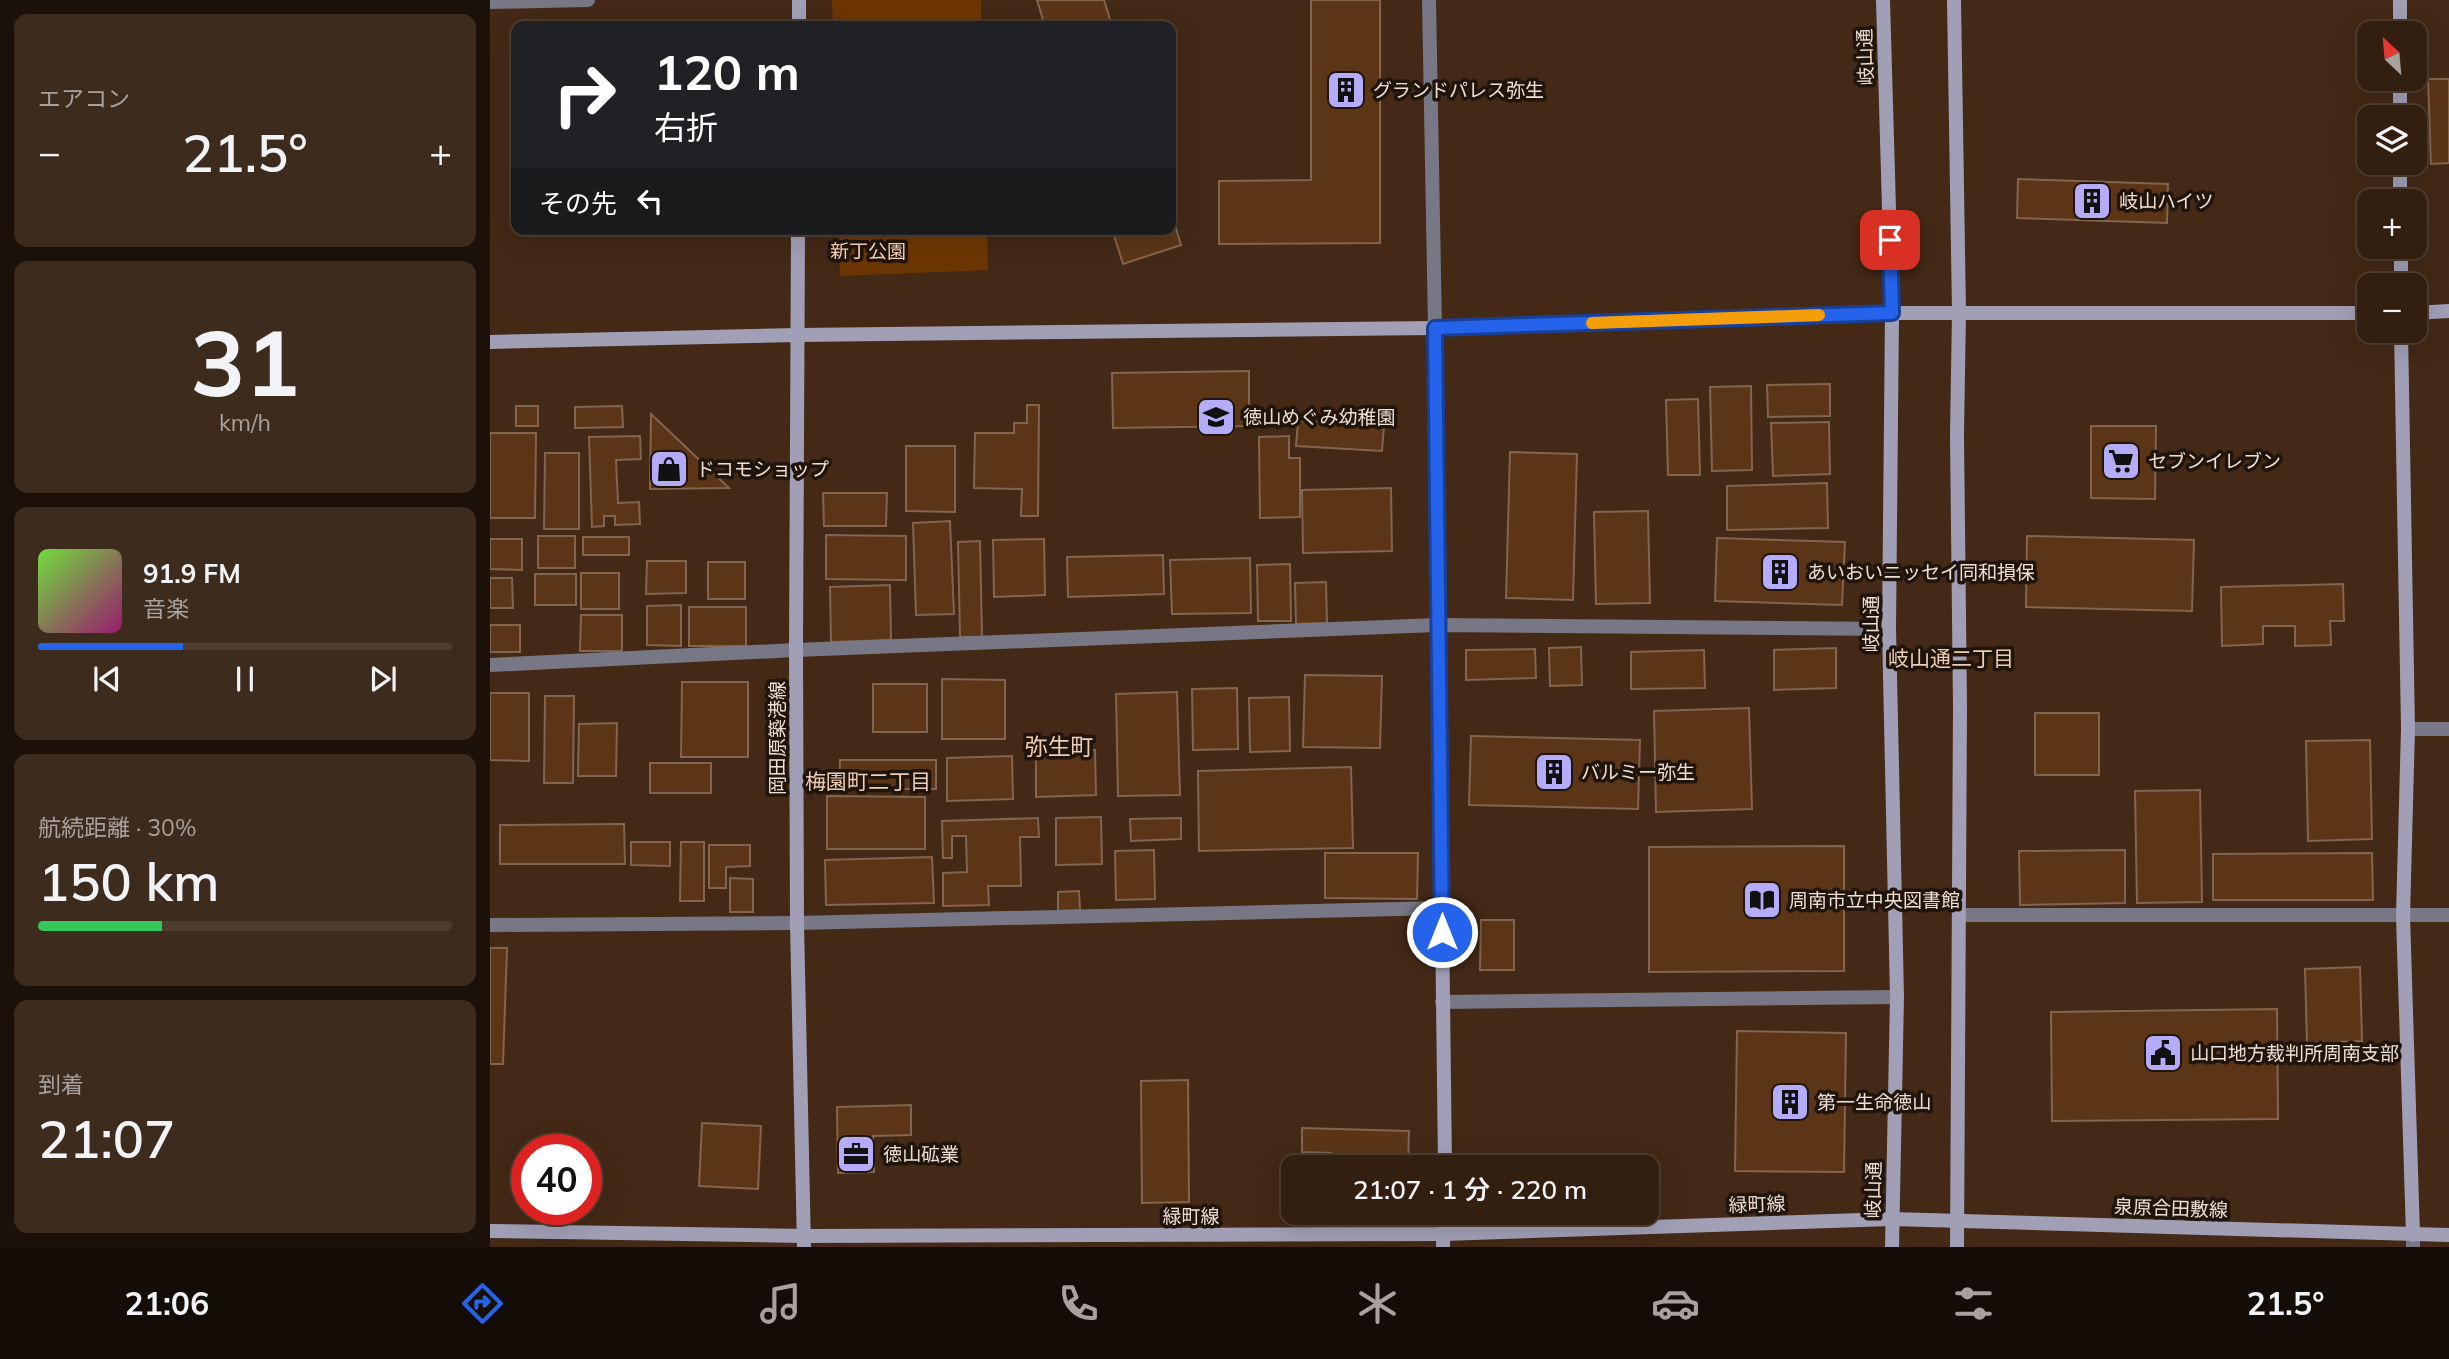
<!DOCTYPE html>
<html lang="ja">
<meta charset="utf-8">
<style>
body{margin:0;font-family:Mulish,"Noto Sans JP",sans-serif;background:#3d2c1e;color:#f1f3f6;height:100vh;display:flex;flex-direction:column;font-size:26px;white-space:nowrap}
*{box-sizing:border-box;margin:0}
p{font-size:23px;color:#a8a29f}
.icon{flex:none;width:38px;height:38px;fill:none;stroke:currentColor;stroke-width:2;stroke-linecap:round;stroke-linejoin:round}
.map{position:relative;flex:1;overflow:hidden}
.side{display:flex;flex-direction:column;gap:14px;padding:14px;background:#1c1109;width:490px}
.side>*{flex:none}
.guide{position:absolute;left:21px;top:21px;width:665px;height:214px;border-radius:14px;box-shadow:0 7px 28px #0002,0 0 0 2px #4d3d30;background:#202124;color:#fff;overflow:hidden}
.needle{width:46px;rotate:334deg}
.controls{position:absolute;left:1867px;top:21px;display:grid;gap:14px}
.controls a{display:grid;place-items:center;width:70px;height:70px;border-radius:14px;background:#321f10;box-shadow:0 7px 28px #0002,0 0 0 2px #4d3d30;font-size:35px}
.speed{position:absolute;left:21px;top:1134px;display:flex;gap:14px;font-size:35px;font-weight:700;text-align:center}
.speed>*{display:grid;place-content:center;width:91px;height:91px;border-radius:50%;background:#321f10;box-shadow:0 7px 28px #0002,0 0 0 2px #4d3d30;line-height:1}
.speed .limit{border:10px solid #d22;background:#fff;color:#111}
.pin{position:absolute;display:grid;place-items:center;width:60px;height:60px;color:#fff;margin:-30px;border-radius:14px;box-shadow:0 4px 10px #0006}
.me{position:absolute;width:77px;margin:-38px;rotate:0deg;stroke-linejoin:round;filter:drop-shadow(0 0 5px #0008)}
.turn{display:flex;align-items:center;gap:24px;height:147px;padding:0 28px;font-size:32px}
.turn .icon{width:91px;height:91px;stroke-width:2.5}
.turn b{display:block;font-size:49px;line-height:60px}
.then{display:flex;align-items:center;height:66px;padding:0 28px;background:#0003;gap:14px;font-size:26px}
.big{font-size:52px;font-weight:600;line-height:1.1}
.side .widget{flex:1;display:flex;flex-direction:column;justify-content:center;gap:10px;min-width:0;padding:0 24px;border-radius:14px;background:#3d2c1e}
.side .dial{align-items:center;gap:0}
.dial b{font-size:91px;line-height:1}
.song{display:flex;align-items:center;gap:21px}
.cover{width:84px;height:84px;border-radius:10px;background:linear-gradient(135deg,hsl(100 70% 55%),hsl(320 70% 35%))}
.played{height:7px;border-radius:4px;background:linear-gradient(90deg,#2563eb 35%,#4d3d30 35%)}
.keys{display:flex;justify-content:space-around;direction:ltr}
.heat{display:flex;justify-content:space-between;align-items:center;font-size:38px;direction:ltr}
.charge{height:10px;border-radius:5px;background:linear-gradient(90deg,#34c759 30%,#4d3d30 0)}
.trip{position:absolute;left:791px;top:1155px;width:378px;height:70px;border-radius:14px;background:#321f10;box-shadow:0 7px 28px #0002,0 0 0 2px #4d3d30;font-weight:600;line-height:70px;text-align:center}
.tab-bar{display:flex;height:112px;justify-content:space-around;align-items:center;background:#140c06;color:#a8a29f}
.tab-bar .icon{width:49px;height:49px}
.tab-bar .current{color:#2563eb}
.tab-bar b{font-size:32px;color:#f1f3f6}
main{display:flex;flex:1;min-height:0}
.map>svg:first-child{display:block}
.green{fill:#6c3603}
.building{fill:#5c3516;stroke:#826550;stroke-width:2}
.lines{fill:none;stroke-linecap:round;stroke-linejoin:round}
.street{stroke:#787785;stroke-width:14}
.secondary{stroke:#a09fb6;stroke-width:14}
.route-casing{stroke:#184099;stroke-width:18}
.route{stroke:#2563eb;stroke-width:12}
.slow{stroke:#f59e0b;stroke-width:12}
.labels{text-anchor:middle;stroke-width:7;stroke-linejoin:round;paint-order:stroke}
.street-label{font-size:19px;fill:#efded2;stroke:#20150c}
.poi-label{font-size:19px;fill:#efded2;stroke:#20150c;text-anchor:start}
.park-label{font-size:19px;fill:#fed4b8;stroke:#20150c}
.neighbourhood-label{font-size:21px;fill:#eeccb5;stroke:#20150c}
.quarter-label{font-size:23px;fill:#eeccb5;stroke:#20150c}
</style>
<main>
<section class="side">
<div class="widget"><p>エアコン</p>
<div class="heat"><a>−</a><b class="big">21.5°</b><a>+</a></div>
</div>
<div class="widget dial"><b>31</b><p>km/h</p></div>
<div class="widget">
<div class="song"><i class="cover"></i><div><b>91.9 FM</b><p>音楽</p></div></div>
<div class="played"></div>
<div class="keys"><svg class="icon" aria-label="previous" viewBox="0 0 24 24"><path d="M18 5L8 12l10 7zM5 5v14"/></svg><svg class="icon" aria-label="pause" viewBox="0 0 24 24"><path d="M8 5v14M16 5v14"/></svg><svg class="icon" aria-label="next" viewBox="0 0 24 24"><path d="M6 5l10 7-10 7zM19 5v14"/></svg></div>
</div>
<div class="widget"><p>航続距離 · 30%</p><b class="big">150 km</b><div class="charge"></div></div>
<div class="widget"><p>到着</p><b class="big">21:07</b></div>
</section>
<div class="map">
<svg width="1959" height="1247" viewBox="0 0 1959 1247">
<rect width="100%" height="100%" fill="#432916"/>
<!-- green -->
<g class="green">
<polygon points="342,0 491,0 491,26 343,26"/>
<polygon points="349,229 497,229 498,270 350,276"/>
</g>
<!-- building -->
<g class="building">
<polygon points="547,0 614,0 622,26 555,26"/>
<polygon points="821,0 890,0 890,243 729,244 729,181 821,180"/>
<polygon points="1938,79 1959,79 1959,163 1941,164"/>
<polygon points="1528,179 1678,184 1677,223 1527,218"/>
<polygon points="681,212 691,245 633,264 622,229 681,229"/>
<polygon points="148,229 238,229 239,233 148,236"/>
<polygon points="759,371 759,426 623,428 622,373"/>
<polygon points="1340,384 1340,416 1278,417 1277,385"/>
<polygon points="1261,386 1262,470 1222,471 1220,387"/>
<polygon points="1208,399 1210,475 1178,475 1176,400"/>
<polygon points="537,405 549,405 548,516 531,516 532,489 484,488 485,433 524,433 524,423 537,423"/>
<rect x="26" y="406" width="22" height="20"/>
<polygon points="132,406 133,427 85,428 85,407"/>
<polygon points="161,414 239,488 160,489"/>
<polygon points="808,421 894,426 892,451 806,446"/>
<polygon points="1339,422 1340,474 1283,476 1281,423"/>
<polygon points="1601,426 1666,426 1665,499 1601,498"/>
<polygon points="0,433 46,433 45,518 0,518"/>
<polygon points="150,436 151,459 126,460 128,503 149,502 150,524 125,525 125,516 114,516 114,526 102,527 99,437"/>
<polygon points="799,436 799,458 810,458 810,517 770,518 769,437"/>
<polygon points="416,446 465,446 465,512 416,511"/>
<polygon points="1020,452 1087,454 1083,600 1016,598"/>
<polygon points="55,453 89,453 89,529 54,529"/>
<polygon points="1337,483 1338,528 1237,530 1237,486"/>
<polygon points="901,488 902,551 813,553 812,490"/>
<polygon points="333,493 397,493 396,526 334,526"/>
<polygon points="1158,511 1160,603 1106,604 1104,512"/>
<polygon points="460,521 464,614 426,615 423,523"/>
<polygon points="336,535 416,536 416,580 336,579"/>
<rect x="48" y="536" width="37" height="32"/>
<polygon points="1537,536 1704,540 1702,611 1536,607"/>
<rect x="93" y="537" width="46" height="18"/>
<polygon points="1227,538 1355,542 1352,605 1225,601"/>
<polygon points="0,539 32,539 32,570 0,569"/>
<polygon points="554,539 555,595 504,597 503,540"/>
<polygon points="490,541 492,637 470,637 468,542"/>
<polygon points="673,555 674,594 578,597 577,557"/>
<polygon points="760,558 761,613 682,614 680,560"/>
<polygon points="157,561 196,561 196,593 156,594"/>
<rect x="218" y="562" width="37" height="37"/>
<polygon points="800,564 801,621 768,621 767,565"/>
<rect x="91" y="573" width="38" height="36"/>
<rect x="45" y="574" width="41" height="31"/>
<polygon points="0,578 22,578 23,608 0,608"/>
<polygon points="836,582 837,623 806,624 805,583"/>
<polygon points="1853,584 1854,621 1840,621 1841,645 1805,646 1805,626 1773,626 1773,644 1732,646 1731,587"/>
<polygon points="400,585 401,640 341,642 340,587"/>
<polygon points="191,605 191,646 157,645 157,606"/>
<rect x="199" y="607" width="57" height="39"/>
<polygon points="91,615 132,615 132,651 90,651"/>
<rect x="0" y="625" width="30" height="27"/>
<polygon points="1091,647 1092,685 1060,686 1059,648"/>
<polygon points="1346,648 1346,688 1284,690 1284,650"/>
<polygon points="1045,649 1046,678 976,680 976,650"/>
<polygon points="1214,650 1215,688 1141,689 1141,652"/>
<polygon points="815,675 892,676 890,748 813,747"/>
<polygon points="452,679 515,680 515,739 452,739"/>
<polygon points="192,682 258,682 258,757 191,757"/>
<rect x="383" y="684" width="54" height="48"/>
<polygon points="747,688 748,749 703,750 702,689"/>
<polygon points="687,692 690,795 628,796 626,694"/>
<polygon points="0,693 39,693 39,761 0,760"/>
<polygon points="55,696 84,696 83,783 54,783"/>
<polygon points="799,697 800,751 760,752 759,698"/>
<polygon points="1259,708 1262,809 1166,812 1164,711"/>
<rect x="1545" y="713" width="64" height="62"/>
<polygon points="127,723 126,776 88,776 89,724"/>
<polygon points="981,736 1150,740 1148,809 979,805"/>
<polygon points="1880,740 1882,839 1818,841 1816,741"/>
<polygon points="605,750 606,795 546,797 546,752"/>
<polygon points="522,756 523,799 457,801 457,758"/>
<polygon points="350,760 446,760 446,789 349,789"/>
<rect x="160" y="763" width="61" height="30"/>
<polygon points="861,767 863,848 709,851 708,771"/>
<polygon points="1710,790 1712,902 1647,903 1645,791"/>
<polygon points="337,796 435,797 435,849 337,849"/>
<polygon points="611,817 612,864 566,865 566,818"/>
<polygon points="548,818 549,837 530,837 531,886 498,886 499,905 453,906 453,873 477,872 476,836 462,836 462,858 453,858 452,821"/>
<polygon points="691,818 691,839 641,841 640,819"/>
<polygon points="134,824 135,864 10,864 10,825"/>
<polygon points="141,842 180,842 180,866 141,865"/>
<polygon points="191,842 214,842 214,901 190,901"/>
<polygon points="219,845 260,845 260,866 236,867 236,888 219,888"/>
<polygon points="1354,846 1354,971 1159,972 1159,847"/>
<polygon points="664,850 665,899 626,900 625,851"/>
<polygon points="1635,850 1635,903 1530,905 1529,851"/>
<polygon points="835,853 928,853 927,899 835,898"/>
<polygon points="1882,853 1883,900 1723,900 1723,854"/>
<polygon points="442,857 444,903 336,905 335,860"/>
<polygon points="240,878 263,879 263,912 240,912"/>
<polygon points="589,891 590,910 568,911 568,892"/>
<polygon points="991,920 1024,920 1024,970 990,970"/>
<polygon points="0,948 17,948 13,1064 0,1064"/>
<polygon points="1870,967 1872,1041 1817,1043 1815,969"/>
<polygon points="1787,1009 1788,1119 1562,1121 1561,1012"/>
<polygon points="1247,1031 1356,1033 1354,1172 1245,1171"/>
<polygon points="698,1080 699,1202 652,1203 651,1081"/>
<polygon points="421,1105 421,1135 383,1136 384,1172 348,1173 347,1107"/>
<polygon points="212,1123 271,1126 268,1189 209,1186"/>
<polygon points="812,1128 919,1131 918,1167 841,1167 841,1153 812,1152"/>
</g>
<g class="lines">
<!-- street -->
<g class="street">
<polyline points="939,0 945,328"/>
<polyline points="0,2 98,0"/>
<polyline points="0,665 306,650 947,625 1399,629"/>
<polyline points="1918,729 1959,729"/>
<polyline points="1469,915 1959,915"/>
<polyline points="0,925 307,923 952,908"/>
<polyline points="952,1002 1407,997"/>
<polyline points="1923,1235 1923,1247"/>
</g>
<!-- secondary -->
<g class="secondary">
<polyline points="1393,0 1402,313 1399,629 1407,997 1402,1247"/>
<polyline points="1464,0 1469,312 1467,435 1470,707 1467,1247"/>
<polyline points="1910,0 1910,33"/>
<polyline points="309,26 309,0"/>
<polyline points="1910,79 1910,117"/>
<polyline points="1910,163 1910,201"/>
<polyline points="308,229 306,650 307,923 314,1247"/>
<polyline points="1911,247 1911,285"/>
<polyline points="1925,313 1959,311"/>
<polyline points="945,328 955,1167"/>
<polyline points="1911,331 1918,729 1913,916 1923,1235"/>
<polyline points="0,342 308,335 945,328 1402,313 1880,313"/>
<polyline points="0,1231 314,1236 953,1234 1401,1219 1959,1235"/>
<polyline points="953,1247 954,1213"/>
</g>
</g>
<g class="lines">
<defs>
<polyline id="route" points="952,932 945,328 1402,313 1400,240"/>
</defs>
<!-- route casing -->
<use href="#route" class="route-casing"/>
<!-- route -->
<use href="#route" class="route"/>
<!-- slow -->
<polyline class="slow" points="1102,323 1329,315"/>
</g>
<!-- icons -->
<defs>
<symbol id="building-square" viewBox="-11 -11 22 22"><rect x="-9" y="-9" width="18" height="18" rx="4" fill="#b4acf9" stroke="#20150c"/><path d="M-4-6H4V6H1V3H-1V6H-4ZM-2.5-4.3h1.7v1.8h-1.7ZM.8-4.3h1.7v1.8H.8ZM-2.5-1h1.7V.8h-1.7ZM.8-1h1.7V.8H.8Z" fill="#111"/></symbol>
<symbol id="school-square" viewBox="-11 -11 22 22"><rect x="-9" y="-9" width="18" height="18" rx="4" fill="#b4acf9" stroke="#20150c"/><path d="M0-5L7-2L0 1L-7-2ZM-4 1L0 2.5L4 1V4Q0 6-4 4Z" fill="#111"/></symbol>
<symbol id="supermarket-square" viewBox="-11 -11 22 22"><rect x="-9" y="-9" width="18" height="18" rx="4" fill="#b4acf9" stroke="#20150c"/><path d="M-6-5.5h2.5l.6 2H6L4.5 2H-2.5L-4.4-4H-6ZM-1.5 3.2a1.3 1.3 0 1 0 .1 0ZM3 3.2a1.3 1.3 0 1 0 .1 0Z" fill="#111"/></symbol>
<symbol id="shop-square" viewBox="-11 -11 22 22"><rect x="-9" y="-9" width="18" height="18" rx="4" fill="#b4acf9" stroke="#20150c"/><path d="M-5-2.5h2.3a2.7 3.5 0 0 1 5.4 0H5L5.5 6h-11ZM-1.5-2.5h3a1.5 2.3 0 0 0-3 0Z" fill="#111"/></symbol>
<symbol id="library-square" viewBox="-11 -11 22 22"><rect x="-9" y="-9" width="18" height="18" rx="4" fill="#b4acf9" stroke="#20150c"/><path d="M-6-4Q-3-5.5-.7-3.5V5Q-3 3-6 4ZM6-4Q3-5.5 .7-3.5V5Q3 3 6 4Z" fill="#111"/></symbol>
<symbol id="civic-square" viewBox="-11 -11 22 22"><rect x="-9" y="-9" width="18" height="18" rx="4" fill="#b4acf9" stroke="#20150c"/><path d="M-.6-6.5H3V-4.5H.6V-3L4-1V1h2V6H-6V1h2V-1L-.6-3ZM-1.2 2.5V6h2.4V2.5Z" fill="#111"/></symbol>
<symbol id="office-square" viewBox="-11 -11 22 22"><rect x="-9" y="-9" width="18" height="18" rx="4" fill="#b4acf9" stroke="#20150c"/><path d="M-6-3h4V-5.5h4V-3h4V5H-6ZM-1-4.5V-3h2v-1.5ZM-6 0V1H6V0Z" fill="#111"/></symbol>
</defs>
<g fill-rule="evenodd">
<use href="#building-square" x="834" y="68" width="44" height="44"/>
<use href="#building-square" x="1580" y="179" width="44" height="44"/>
<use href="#school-square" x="704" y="395" width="44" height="44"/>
<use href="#supermarket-square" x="1609" y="439" width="44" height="44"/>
<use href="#shop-square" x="157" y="447" width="44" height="44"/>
<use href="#building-square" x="1268" y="550" width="44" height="44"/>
<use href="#building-square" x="1042" y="750" width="44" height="44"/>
<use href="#library-square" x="1250" y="878" width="44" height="44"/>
<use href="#civic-square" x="1651" y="1031" width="44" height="44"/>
<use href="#building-square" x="1278" y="1080" width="44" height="44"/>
<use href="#office-square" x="344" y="1132" width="44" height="44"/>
</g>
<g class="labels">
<!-- street labels -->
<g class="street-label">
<text transform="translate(1375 57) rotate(-92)" y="7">岐山通</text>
<text transform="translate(1381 624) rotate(-90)" y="7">岐山通</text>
<text transform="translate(287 738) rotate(-90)" y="7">岡田原築港線</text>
<text transform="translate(1383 1190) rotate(-89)" y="7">岐山通</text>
<text transform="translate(1267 1204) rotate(-2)" y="7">緑町線</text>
<text transform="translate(1681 1208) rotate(2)" y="7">泉原合田敷線</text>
<text x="701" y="1223">緑町線</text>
</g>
<!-- poi labels -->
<g class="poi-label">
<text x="883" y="97">グランドパレス弥生</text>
<text x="1629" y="208">岐山ハイツ</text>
<text x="753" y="424">徳山めぐみ幼稚園</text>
<text x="1658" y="468">セブンイレブン</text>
<text x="206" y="476">ドコモショップ</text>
<text x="1317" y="579">あいおいニッセイ同和損保</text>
<text x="1091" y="779">バルミー弥生</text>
<text x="1299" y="907">周南市立中央図書館</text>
<text x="1700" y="1060">山口地方裁判所周南支部</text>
<text x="1327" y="1109">第一生命徳山</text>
<text x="393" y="1161">徳山砿業</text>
</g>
<!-- park labels -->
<g class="park-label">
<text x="378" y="258">新丁公園</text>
</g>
<!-- neighbourhood labels -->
<g class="neighbourhood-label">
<text x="1461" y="666">岐山通二丁目</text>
<text x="378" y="789">梅園町二丁目</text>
</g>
<!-- quarter labels -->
<g class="quarter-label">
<text x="569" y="755">弥生町</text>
</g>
</g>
</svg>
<div class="controls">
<a><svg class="needle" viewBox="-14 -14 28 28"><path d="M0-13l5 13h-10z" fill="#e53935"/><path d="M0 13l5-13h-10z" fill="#a8a29f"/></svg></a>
<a><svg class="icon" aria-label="layers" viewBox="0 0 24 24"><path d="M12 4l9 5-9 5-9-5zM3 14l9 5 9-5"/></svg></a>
<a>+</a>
<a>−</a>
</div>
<div class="speed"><div class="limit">40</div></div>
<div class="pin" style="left:1400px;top:240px;background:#d93025"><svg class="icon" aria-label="arrive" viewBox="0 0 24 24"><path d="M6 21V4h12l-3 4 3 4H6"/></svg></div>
<svg class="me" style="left:952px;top:932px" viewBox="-20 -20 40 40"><circle r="17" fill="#2563eb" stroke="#fff" stroke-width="3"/><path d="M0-11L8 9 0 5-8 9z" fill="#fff"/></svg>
<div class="trip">21:07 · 1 分 · 220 m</div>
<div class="guide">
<div class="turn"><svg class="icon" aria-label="right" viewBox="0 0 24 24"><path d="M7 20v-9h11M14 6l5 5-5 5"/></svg><div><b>120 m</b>右折</div></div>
<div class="then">その先<svg class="icon" aria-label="left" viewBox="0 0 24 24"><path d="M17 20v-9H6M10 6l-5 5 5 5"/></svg></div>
</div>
</div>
</main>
<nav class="tab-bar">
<b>21:06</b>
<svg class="icon current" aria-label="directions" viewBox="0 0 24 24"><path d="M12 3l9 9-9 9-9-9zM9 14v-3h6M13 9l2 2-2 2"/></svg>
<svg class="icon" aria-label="music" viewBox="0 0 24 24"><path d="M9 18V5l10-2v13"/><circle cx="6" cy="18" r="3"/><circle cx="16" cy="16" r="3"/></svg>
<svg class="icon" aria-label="phone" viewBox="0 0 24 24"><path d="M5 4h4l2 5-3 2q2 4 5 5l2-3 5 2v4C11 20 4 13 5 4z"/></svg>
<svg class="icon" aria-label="climate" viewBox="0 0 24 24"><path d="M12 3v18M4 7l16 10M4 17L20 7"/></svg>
<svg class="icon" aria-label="car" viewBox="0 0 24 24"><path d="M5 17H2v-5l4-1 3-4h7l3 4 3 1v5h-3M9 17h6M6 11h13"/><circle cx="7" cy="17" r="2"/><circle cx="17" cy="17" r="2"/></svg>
<svg class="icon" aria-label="filters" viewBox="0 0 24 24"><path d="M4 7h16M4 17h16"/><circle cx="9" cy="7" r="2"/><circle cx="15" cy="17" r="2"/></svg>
<b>21.5°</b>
</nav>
